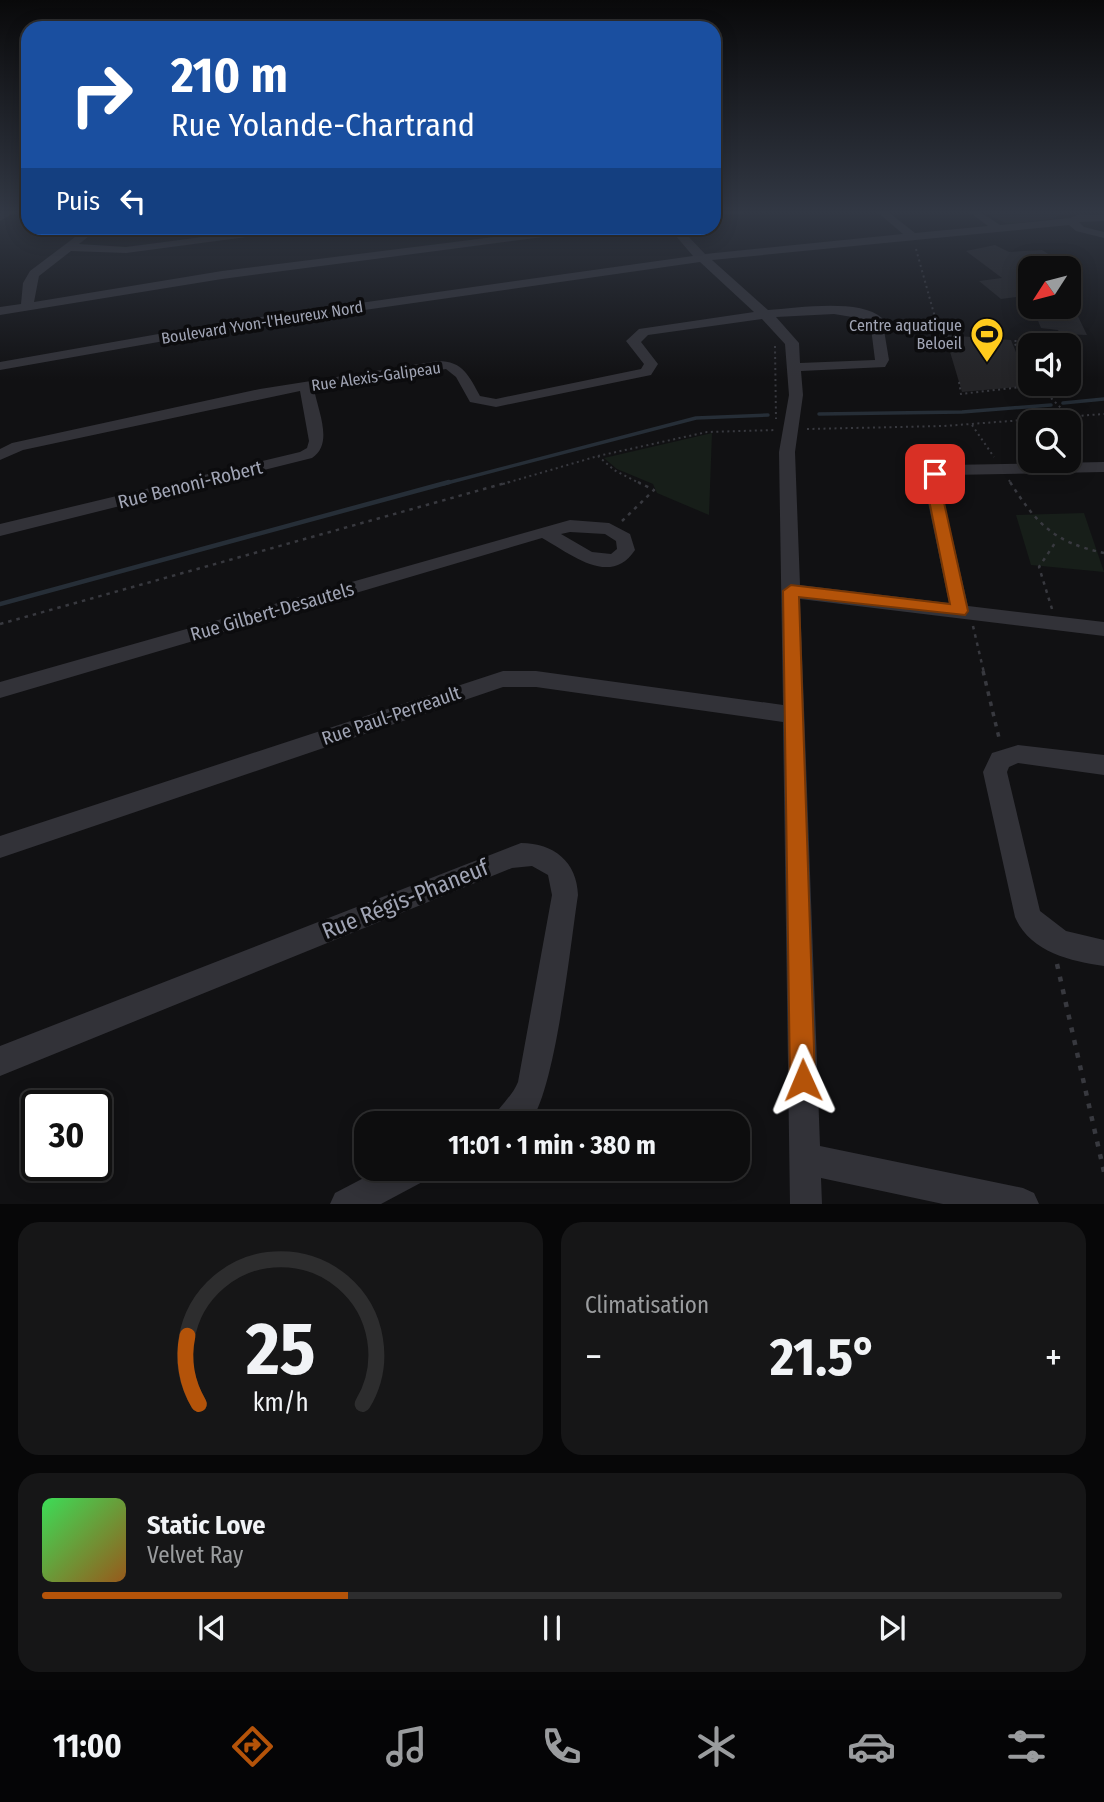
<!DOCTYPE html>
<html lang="fr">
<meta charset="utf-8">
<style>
body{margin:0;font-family:"Fira Sans Condensed",sans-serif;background:#161617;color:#f1f3f6;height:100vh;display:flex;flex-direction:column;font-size:26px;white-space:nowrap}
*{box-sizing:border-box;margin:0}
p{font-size:23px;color:#9a9c9e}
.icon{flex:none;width:38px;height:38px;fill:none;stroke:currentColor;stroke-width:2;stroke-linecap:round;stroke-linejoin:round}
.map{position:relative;height:1204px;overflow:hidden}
.panel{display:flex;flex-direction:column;gap:18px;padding:18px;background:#070708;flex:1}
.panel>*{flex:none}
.top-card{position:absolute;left:21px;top:21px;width:700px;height:214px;border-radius:21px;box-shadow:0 4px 18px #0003,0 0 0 2px #2d2d2e;background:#1a4fa0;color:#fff;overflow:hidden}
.needle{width:46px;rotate:234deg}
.controls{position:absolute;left:1018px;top:256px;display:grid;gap:14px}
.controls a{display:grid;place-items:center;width:63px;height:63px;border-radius:14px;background:#0d0d0e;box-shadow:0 4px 18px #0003,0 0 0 2px #2d2d2e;font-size:35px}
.speed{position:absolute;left:21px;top:1090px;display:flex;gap:14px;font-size:35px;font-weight:700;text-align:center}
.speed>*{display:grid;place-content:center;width:91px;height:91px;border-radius:50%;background:#0d0d0e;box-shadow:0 4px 18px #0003,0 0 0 2px #2d2d2e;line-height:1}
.speed .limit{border:4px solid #111;border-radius:10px;background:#fff;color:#111}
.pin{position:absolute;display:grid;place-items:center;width:60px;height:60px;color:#fff;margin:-30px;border-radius:14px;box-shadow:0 4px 10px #0006}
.me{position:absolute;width:77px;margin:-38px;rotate:359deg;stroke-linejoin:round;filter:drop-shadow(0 0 5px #0008)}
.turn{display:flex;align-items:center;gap:24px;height:147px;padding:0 35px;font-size:32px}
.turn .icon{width:91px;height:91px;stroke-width:2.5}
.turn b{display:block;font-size:49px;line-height:60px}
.then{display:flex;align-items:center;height:66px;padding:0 35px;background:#0003;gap:14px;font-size:26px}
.big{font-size:52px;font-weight:700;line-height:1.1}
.panel .widget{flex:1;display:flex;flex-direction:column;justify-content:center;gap:10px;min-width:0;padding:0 24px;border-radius:21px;background:#161617}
.panel .dial{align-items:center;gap:0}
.dial svg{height:182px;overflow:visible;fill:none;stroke:#2d2d2e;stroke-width:7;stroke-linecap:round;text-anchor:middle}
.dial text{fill:#f1f3f6;stroke:none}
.song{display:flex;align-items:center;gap:21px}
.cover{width:84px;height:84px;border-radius:10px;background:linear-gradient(135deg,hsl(130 70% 55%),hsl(30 70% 35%))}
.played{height:7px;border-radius:4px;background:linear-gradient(90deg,#b45309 30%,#2d2d2e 30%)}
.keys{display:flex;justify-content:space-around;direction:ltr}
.heat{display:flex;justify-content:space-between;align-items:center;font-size:38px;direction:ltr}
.panel .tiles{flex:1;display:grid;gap:18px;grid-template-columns:1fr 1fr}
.widget:last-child{grid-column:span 2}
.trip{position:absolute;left:354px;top:1111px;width:396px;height:70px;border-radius:21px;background:#0d0d0e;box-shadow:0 4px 18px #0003,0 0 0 2px #2d2d2e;font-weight:700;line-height:70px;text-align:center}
.menu{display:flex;height:112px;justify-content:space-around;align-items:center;background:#050506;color:#9a9c9e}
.menu .icon{width:49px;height:49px}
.menu .selected{color:#b45309}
.menu b{font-size:32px;color:#f1f3f6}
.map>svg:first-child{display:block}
.built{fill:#1d1d20}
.green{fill:#171e19}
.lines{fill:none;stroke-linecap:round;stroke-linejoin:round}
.stream-far1{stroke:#262e37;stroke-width:3.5}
.stream{stroke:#262e37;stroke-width:4.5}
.building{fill:#242427}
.path-far3{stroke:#38393f;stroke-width:2;stroke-dasharray:2 3.5;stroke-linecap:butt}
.path-far2{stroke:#38393f;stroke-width:2.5;stroke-dasharray:3.5 5;stroke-linecap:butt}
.path-far1{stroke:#38393f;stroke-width:3.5;stroke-dasharray:4.5 6;stroke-linecap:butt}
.path{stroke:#38393f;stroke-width:4.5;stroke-dasharray:5 8;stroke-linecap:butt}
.minor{fill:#323238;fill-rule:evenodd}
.route{fill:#b45309;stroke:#753606;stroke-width:2}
.labels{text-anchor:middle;stroke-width:7;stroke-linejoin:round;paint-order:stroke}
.far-street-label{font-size:16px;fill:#a1a5b5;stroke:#0c0c0e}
.far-poi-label{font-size:16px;fill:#a1a5b5;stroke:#0c0c0e;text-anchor:end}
.street-label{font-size:19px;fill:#a1a5b5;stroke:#0c0c0e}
.near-street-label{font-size:23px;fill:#a1a5b5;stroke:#0c0c0e}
</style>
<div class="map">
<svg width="1104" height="1204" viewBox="0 0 1104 1204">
<rect width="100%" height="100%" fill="#111113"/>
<!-- built -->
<polygon class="built" points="982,211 1068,211 1052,219 1007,224"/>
<!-- green -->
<g class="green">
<polygon points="712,433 709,515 657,493 653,484 617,469 604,458"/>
<polygon points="1084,513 1104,572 1031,565 1016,515"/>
</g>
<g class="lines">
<!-- stream-far1 -->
<g class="stream-far1">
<polyline points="1063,403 1104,399"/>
<polyline points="819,414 962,412 1051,405"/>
<polyline points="443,484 696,418 768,415"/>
</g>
<!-- stream -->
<polyline class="stream" points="0,604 449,482"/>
</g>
<!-- building -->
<g class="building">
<polygon points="995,245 1009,252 1042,250 1067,266 1031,268 1031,295 1001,299 979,281 1002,278 966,251"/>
<polygon points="1032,306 1073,306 1087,335 1060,334 1058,330 1041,328"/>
<polygon points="945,335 1011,340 1030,386 962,392"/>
</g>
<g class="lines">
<!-- path-far3 -->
<g class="path-far3">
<polyline points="916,249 936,321 948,345"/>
<polyline points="1022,341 1014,341 1031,382"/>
<polyline points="775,346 776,419"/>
<polyline points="959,382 961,394 1038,385"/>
<polyline points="1029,385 1038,385 1070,417"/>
<polyline points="972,425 994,457"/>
<polyline points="807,429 944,426 1104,414"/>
<polyline points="598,456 614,470 641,484"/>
<polyline points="1009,480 1011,484"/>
<polyline points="503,484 598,456 707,432 776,430"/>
</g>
<!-- path-far2 -->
<g class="path-far2">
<path d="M1010 482C1037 524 1053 542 1104 553"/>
<polyline points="622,521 654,490 638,482"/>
<polyline points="1052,609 1039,567 1057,540"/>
<polyline points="0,624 509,482"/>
<polyline points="973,626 984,673"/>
</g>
<!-- path-far1 -->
<polyline class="path-far1" points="983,671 1000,742"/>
<!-- path -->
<polyline class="path" points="1057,964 1104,1172"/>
<!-- minor -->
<g class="minor">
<polygon points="5,211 17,211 0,221 0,214"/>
<polygon points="714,211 745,211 740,214 714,215"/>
<path d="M876 211H887L915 233 988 226 968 211H979L1000 225 1070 218 1080 214 1104 215V221L1079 222 1084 227 1104 232V238L1076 231 1069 225 712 260 768 310C797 308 860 298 882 318L889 360 885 367 801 371 803 395 795 452 800 585 949 603 925 488 928 472 948 465 1104 462V472L951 475 942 479 941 488 968 606 1104 622V636L800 599 820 1146 1023 1188 1034 1193 1039 1204H943L821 1178 822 1204H790L783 722 536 687H503L0 858V836L503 671H536L783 705 779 452 789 395 785 344 762 319 648 335 641 342 658 364 651 375 496 407 470 402 456 377 446 369 314 389C318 411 334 444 312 458L0 536V524L300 452 307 448 309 441 300 391 23 450 0 460V449L12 443 260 389 438 361C463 361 469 376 480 396L496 399 641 369 644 364 626 341 639 329 754 312 700 262 232 329 0 370V362L232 321 693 256 676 236 678 228H688V236L705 254 903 234ZM834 314 870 320 875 360 800 363 799 343 776 317Z"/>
<polygon points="87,228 99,228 79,244 126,247 271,228 298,228 292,231 126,253 71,251 39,276 34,302 222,271 567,228 595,228 589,231 222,279 0,315 0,307 21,304 23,283 30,271"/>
<path d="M570 520 609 523 630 534 635 550C610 588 570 553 542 538L0 698V682ZM570 532 605 534 616 541 617 549 611 554 592 552 561 534Z"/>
<path d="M1018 745 1104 755V775L1018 763 1009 767 1007 772 1040 911 1066 931 1104 940V966C1070 961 1030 952 1015 917L983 772 992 753Z"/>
<path d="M521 843C554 843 577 862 578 895 571 939 555 1098 528 1124H490C497 1107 511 1099 518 1082L552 895 548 875 532 866 512 868 0 1076V1046Z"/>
<polygon points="381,1169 431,1169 426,1180 381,1204 330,1204 335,1193"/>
</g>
</g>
<!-- sky -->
<linearGradient id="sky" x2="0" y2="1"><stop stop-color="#09090a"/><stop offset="0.56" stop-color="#323844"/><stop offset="1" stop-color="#323844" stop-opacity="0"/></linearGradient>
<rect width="1104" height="379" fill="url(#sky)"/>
<!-- route -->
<polygon class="route" points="935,470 942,474 939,480 968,611 965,615 799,597 815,1080 811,1089 803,1093 794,1089 790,1080 783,591 791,585 950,604 925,480 931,471"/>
<!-- icons -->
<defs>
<symbol id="stadium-pin" viewBox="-11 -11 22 30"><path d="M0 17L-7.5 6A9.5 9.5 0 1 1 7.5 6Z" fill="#ffcb1d" stroke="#0c0c0e"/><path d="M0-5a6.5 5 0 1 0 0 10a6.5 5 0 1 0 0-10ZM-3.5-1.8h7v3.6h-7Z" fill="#111"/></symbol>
</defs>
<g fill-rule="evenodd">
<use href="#stadium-pin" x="968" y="315" width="38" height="52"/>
</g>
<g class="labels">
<!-- far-street labels -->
<g class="far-street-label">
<text transform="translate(262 322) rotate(-9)" y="6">Boulevard Yvon-l'Heureux Nord</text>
<text transform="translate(376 376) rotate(-8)" y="6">Rue Alexis-Galipeau</text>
</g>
<!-- far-poi labels -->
<g class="far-poi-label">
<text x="962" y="331">Centre aquatique<tspan x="962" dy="18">Beloeil</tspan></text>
</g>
<!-- street labels -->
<g class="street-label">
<text transform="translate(190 484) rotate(-14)" y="7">Rue Benoni-Robert</text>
<text transform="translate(272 611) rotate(-16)" y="7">Rue Gilbert-Desautels</text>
<text transform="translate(391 715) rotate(-19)" y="7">Rue Paul-Perreault</text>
</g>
<!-- near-street labels -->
<g class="near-street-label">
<text transform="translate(405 899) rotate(-22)" y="8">Rue Régis-Phaneuf</text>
</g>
</g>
</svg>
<div class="controls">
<a><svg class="needle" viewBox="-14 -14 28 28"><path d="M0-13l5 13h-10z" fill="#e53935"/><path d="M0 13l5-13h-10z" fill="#9a9c9e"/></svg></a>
<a><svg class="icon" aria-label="sound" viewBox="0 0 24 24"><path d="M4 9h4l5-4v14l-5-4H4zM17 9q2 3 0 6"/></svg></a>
<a><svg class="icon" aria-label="search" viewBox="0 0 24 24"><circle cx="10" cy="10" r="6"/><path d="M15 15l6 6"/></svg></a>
</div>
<div class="speed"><div class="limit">30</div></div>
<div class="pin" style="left:935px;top:474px;background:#d93025"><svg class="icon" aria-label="arrive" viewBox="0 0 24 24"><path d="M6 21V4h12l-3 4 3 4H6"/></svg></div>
<svg class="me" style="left:803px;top:1080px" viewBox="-20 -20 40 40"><path d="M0-17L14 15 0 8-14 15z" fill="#b45309" stroke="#fff" stroke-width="4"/></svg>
<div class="trip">11:01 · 1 min · 380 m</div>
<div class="top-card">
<div class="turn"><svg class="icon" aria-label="right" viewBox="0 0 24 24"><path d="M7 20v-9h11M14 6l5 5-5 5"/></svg><div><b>210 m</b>Rue Yolande-Chartrand</div></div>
<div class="then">Puis<svg class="icon" aria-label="left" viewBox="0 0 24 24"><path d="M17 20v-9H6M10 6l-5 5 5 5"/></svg></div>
</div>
</div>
<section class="panel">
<div class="tiles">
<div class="widget dial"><svg viewBox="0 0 100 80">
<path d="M14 69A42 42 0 1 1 86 69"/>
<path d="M14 69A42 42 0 0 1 9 39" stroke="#b45309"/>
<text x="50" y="56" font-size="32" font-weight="700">25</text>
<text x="50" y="72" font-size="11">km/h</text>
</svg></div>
<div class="widget"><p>Climatisation</p>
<div class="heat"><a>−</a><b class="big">21.5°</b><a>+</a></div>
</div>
<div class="widget">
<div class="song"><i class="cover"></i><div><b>Static Love</b><p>Velvet Ray</p></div></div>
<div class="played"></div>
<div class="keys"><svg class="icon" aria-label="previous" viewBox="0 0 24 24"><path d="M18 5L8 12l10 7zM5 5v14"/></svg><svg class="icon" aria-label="pause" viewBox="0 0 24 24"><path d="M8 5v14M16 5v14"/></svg><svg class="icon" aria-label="next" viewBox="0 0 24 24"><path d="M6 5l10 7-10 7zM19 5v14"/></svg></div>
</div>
</div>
</section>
<nav class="menu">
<b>11:00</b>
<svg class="icon selected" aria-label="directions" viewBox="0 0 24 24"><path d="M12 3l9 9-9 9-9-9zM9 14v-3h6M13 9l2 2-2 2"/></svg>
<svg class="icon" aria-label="music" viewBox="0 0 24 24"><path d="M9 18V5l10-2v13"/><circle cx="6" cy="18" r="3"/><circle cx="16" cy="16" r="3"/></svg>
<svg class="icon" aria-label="phone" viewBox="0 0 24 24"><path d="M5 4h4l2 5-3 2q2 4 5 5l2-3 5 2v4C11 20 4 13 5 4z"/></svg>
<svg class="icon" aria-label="climate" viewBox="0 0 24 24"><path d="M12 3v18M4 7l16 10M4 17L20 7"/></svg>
<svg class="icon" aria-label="car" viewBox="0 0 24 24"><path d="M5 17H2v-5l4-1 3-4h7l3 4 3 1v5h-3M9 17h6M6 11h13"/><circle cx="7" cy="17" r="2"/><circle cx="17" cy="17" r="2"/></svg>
<svg class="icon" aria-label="filters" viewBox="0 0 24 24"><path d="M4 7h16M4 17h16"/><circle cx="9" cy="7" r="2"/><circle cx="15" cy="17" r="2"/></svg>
</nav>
